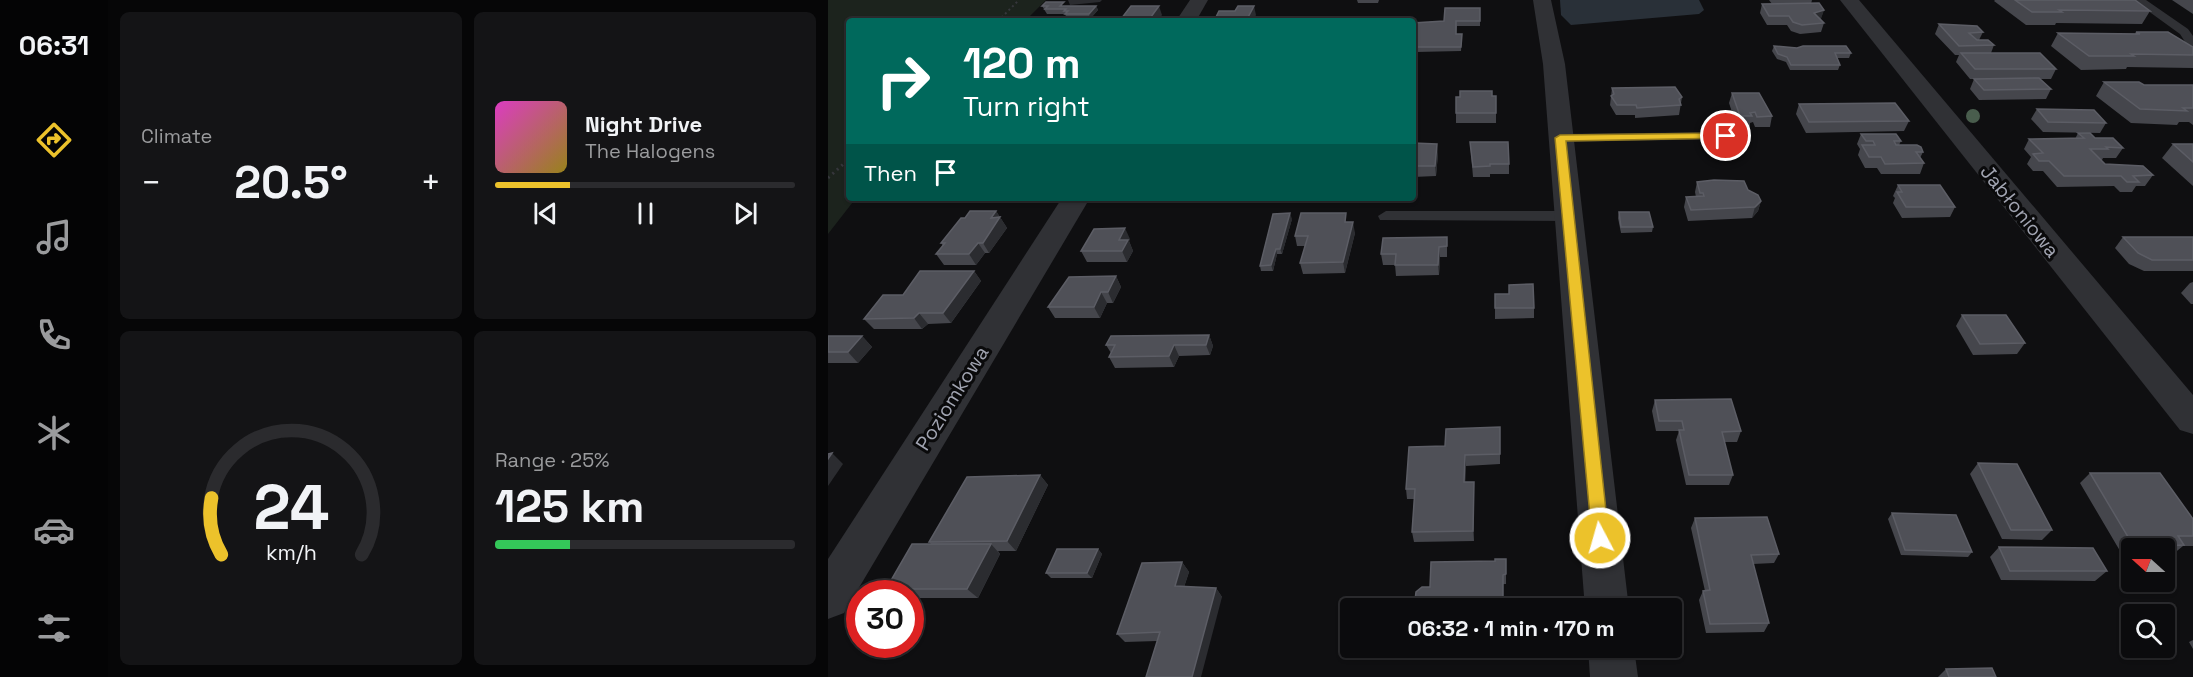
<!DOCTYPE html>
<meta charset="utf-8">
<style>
body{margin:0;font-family:"Space Grotesk",sans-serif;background:#141416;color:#f1f3f6;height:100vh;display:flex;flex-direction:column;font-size:22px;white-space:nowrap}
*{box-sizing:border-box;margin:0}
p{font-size:20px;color:#9a9b9d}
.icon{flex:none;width:33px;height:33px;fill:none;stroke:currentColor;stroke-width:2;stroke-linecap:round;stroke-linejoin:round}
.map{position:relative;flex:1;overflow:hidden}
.sheet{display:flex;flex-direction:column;gap:12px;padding:12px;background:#060607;width:720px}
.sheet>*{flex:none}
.top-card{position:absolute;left:18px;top:18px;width:570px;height:183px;border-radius:6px;box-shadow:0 2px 4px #0004,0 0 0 2px #2b2b2e;background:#00695c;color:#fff;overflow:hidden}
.needle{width:39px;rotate:291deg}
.tools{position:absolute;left:1293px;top:538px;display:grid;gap:12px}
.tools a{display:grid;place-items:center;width:54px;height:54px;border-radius:6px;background:#0b0b0d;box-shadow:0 2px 4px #0004,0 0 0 2px #2b2b2e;font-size:30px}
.speed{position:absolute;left:18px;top:580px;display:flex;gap:12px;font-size:30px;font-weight:700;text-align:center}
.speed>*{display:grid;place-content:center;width:78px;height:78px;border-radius:50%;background:#0b0b0d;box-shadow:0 2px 4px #0004,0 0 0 2px #2b2b2e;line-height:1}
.speed .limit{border:9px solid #d22;background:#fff;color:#111}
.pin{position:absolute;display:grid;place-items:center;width:51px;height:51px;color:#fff;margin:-26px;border:3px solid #fff;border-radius:50%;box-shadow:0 2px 6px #0007}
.me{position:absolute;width:66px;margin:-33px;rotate:354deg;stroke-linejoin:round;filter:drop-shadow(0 0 4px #0008)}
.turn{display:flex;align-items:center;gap:21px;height:126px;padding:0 18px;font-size:27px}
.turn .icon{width:78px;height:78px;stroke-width:2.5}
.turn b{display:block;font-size:42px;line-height:51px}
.then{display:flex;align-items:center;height:57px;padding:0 18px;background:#0003;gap:12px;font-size:22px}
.big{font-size:45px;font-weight:800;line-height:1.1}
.sheet .card{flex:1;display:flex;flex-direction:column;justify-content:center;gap:9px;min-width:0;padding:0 21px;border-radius:9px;background:#141416}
.sheet .dial{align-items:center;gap:0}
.dial svg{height:156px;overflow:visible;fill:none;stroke:#2b2b2e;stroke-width:7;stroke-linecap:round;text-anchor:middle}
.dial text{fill:#f1f3f6;stroke:none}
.song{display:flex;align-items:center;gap:18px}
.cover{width:72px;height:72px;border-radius:9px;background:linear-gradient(135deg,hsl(310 70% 55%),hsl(50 70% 35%))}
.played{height:6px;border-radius:3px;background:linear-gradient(90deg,#ecc22b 25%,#2b2b2e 25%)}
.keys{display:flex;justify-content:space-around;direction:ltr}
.heat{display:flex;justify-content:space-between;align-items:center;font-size:33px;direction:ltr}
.charge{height:9px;border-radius:4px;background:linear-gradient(90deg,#34c759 25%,#2b2b2e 0)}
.sheet .tiles{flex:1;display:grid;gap:12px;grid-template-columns:repeat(2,1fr)}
.trip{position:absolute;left:512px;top:598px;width:342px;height:60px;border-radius:6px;background:#0b0b0d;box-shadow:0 2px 4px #0004,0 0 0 2px #2b2b2e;font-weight:800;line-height:60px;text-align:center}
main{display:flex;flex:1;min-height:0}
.tabs{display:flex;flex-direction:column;width:108px;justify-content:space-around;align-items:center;background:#040405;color:#9a9b9d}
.tabs .icon{width:42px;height:42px}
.tabs .active{color:#ecc22b}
.tabs b{font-size:27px;color:#f1f3f6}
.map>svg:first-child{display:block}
.green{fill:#1c231d}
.water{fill:#293038}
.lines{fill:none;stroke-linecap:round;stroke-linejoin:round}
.path-far1{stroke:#36373c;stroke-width:2;stroke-dasharray:2 3;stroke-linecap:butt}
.path{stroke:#36373c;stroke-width:3;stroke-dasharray:2 4;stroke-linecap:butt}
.service{fill:#303135;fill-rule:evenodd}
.minor{fill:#303135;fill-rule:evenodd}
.tree{fill:#495d4d}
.wall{fill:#45464c}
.shaded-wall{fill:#2b2c30}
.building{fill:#4f5057;stroke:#5c5d65;stroke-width:1.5}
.route{fill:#ecc22b;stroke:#997e1c;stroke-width:1.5}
.labels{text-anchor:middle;stroke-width:6;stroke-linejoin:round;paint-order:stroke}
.street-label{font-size:20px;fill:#a1a4b1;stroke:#0a0a0b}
</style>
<main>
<nav class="tabs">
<b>06:31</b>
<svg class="icon active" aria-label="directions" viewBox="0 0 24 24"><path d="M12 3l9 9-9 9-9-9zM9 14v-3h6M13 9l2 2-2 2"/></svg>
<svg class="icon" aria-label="music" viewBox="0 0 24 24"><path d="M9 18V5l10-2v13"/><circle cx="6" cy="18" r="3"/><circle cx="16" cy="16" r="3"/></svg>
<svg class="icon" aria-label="phone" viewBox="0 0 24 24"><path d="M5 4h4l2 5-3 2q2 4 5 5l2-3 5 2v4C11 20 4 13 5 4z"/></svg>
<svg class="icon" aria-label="climate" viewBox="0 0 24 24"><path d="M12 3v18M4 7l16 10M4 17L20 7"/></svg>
<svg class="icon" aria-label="car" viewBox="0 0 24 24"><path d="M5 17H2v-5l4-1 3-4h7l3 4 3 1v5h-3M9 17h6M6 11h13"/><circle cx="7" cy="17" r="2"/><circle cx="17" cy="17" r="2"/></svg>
<svg class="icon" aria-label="filters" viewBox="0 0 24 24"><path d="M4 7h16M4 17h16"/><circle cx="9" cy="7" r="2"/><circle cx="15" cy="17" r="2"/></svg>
</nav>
<section class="sheet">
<div class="tiles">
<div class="card"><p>Climate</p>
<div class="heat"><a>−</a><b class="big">20.5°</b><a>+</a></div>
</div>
<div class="card">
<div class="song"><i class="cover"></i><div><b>Night Drive</b><p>The Halogens</p></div></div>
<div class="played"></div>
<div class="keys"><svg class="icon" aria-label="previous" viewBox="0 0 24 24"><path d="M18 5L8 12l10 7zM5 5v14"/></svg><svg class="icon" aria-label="pause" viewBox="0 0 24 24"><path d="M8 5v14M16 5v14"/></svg><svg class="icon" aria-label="next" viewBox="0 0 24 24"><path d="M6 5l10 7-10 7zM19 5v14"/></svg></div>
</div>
<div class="card dial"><svg viewBox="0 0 100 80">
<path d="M14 69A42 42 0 1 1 86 69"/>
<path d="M14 69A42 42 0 0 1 9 40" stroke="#ecc22b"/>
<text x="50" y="56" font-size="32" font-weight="700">24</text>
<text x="50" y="72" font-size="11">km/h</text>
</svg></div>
<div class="card"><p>Range · 25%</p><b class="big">125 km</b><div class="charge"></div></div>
</div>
</section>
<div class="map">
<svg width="1365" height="677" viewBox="0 0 1365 677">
<rect width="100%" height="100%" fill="#0f0f11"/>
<!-- green -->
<polygon class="green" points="0,0 218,0 197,21 21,21 21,198 28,198 0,234"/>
<!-- water -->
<polygon class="water" points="732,0 871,0 876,10 871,14 743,25 733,15"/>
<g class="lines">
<!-- path-far1 -->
<polyline class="path-far1" points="170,21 191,0"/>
<!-- path -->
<polyline class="path" points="0,178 21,159"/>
<!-- service -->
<g class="service">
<polygon points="1305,0 1318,0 1360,29 1365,36 1365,49 1361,48 1352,34"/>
<polygon points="898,132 905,136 903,139 732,142 725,138 732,134"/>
<polygon points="558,211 740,211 748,216 740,221 552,220 550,216"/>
</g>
<!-- minor -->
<g class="minor">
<polygon points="362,0 380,0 368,21 348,21"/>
<polygon points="705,0 723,0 737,64 801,609 757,609 715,64"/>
<polygon points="1012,0 1031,0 1365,395 1365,434 1352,430"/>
<polygon points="234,198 262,198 16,613 0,619 0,559"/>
<polygon points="760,648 806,648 810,677 762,677"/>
</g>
</g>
<!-- trees -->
<circle class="tree" cx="1145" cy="116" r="7"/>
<!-- wall -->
<g class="wall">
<polygon points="529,0 551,0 550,3 530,3"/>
<polygon points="941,0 984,0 983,4 996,10 992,20 996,23 993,32 972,34 963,31 959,25 939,25 932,13 934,4 944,4"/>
<polygon points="1167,0 1307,0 1322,11 1314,24 1228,23 1227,25 1198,25 1166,1"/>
<polygon points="1344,0 1365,0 1365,14"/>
<polygon points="214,6 268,6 270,10 262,19 239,19 237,14 219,14"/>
<polygon points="652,8 652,26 629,26 628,34 634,34 633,51 588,52 588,48 585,48 585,23 616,21"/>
<polygon points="1111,24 1155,32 1151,40 1166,45 1163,53 1228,69 1223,79 1212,79 1223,89 1218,99 1151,100 1142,89 1146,79 1171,79 1142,79 1128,62 1131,55 1127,55 1107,34"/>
<polygon points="1308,32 1365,47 1365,68 1299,67 1298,69 1253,70 1223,46 1230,33 1307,34"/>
<polygon points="946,46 1023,53 1021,58 1009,58 1012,65 1010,70 962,70 958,62 949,59 944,51"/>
<polygon points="1276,82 1316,85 1365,85 1365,125 1361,122 1351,122 1349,125 1303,123 1268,96"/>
<polygon points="784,88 854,97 851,115 807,118 807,115 788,115 782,105"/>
<polygon points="904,93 944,116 942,127 927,127 925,122 922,123 922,126 909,127 901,103"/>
<polygon points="664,96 668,96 668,123 628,123 628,113"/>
<polygon points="971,104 1081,121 1076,131 978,133 968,114"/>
<polygon points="1209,109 1278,123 1272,133 1215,132 1203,119"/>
<polygon points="1250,133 1295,148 1288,158 1275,158 1274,160 1272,160 1277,164 1325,175 1317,186 1308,186 1304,192 1292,192 1286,186 1229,187 1215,171 1205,171 1199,164 1203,157 1196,149 1201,139 1247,139"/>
<polygon points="1033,134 1073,141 1071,145 1095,152 1092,158 1096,163 1092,174 1053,174 1049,168 1037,168 1030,155 1032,149 1029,144"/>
<polygon points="642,142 681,164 681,174 662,174 662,177 645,177"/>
<polygon points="585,143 610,154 608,176 585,177"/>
<polygon points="1345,144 1365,144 1365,186 1334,158"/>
<polygon points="869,182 933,201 930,211 924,218 860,221 856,207 858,197 868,197 867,192"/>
<polygon points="1070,185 1127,207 1122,217 1074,218 1065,203 1067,198 1065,196"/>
<polygon points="292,198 373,198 371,203 293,201"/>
<polygon points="168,211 179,228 161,253 157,253 148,265 116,265 108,254 115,246 113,243 137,218"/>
<polygon points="791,212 825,227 824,232 793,233 790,218"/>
<polygon points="464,219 454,254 449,254 445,271 433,271 432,266"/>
<polygon points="520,222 527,233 517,273 475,274 472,263 477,246 469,246 467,236"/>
<polygon points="619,237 619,257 612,257 611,275 568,276 567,265 555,265 553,254"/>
<polygon points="1295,237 1365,237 1365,271 1316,271 1301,264 1287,248"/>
<polygon points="302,239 301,241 305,251 299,262 259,262 253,251"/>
<polygon points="146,271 153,281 123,323 100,324 94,329 46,329 36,319 75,295"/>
<polygon points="288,276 293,287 285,303 279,303 272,318 227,318 220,307"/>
<polygon points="1365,282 1365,304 1363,304 1353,293 1362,283"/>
<polygon points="667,294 706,308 706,318 667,319"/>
<polygon points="1134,315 1197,343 1189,354 1145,355 1128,326"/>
<polygon points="381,335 385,346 382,355 351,356 346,367 287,368 281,357 283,353 278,345"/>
<polygon points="0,336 34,336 44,347 30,363 0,363"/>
<polygon points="827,400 913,431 909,442 896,442 905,475 901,485 858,485 848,440 851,431 828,431 824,411"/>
<polygon points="672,427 672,464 638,466 637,482 646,492 646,541 586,542 584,532 586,499 579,499 578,489 617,446"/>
<polygon points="1150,463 1224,530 1214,540 1174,539 1142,474"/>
<polygon points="1262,473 1365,519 1365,546 1355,546 1344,555 1336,555 1336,549 1304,549 1304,556 1295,556 1252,483"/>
<polygon points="212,475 220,485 188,551 170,551 172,554 150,598 82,598 82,594 64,594 58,589 103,544 101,542"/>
<polygon points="1064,513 1144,552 1140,557 1073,555 1060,519"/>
<polygon points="867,518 951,554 946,563 925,564 941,623 936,632 878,633 871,600 875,591 877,591 863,528"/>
<polygon points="1171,547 1279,571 1267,581 1173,580 1162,557"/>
<polygon points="270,549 274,554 264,578 223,578 218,573"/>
<polygon points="678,559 678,584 602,587 667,561"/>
<polygon points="354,562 361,572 356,587 388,588 394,597 329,641 297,642 289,634"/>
<polygon points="1365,640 1365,649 1361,642"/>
<polygon points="676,648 676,658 601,659 599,651"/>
<polygon points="1118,669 1168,677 1110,677"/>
</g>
<!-- shaded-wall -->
<g class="shaded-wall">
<polygon points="240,0 274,0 272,2 242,5"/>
<polygon points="268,6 270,10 262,19 261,14"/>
<polygon points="331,6 334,15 330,21 320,21"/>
<polygon points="426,6 428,15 425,21 418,21"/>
<polygon points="996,10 993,19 983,22 986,13"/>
<polygon points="609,144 610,154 608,176 607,166"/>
<polygon points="933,201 930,211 924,218 927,207"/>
<polygon points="168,211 179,228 161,253 155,243 163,218"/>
<polygon points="462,213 464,219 454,254 452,249"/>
<polygon points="525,222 527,233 517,273 515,262"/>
<polygon points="297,228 302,239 301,241 305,251 299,262 294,251 291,240"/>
<polygon points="150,243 157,253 148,265 141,254"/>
<polygon points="611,247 612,257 611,275 610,265"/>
<polygon points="448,249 449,254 445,271 443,265"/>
<polygon points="146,271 153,281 123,323 115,313"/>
<polygon points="288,276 293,287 285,303 280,292"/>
<polygon points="273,292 279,303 272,318 266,307"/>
<polygon points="91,313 100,324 94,329 86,318"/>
<polygon points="381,335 385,346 382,355 378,345"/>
<polygon points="34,336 44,347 30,363 20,352"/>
<polygon points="346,345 351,356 346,367 341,356"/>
<polygon points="4,453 15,464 0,486 0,459"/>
<polygon points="637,455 638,466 637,492 636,482"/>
<polygon points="212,475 220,485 188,551 179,541"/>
<polygon points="646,482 646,541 645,531"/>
<polygon points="163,544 172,554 150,598 139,589"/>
<polygon points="270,549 274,554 264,578 259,573"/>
<polygon points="354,562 361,572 353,596 347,586"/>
<polygon points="388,588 394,597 373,677 364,677"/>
</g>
<!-- building -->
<g class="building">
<polygon points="1187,0 1307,0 1322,11 1231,10 1234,12 1204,12"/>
<polygon points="218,2 236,2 232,6 268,6 261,14 237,14 240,11 236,11 238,9 217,9 220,6 214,6"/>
<polygon points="991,3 996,10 986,13 996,23 974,25 965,22 961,16 941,16 934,4"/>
<polygon points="303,6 331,6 320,21 296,21 297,19 293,19"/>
<polygon points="410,6 426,6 418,21 386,21 391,11 407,11"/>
<polygon points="617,8 652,8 652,21 628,21 628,34 634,34 633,47 587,47 588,43 585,43 585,23 616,21"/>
<polygon points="1111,24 1149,26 1155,32 1141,33 1149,40 1160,40 1166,45 1131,46"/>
<polygon points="1308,32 1340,32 1365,47 1365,55 1303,54 1306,56 1261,56 1230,33 1312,34"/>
<polygon points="946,46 969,48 975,46 1018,46 1023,53 1007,53 1012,65 963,65 959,57 950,54"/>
<polygon points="1133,53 1212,53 1228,69 1147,69"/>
<polygon points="1211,78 1223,89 1156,90 1146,79"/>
<polygon points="1276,82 1311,82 1316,85 1365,85 1365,108 1355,108 1359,111 1312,109"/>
<polygon points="847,87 854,97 851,99 853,105 809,108 808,105 789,105 783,96 786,94 784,88"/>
<polygon points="632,91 664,91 664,96 668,96 668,113 628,113 628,97 632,97"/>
<polygon points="904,93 931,93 944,116 929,117 927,112 922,113 924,116 912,116"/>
<polygon points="1067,103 1081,121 981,122 971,104"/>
<polygon points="1209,109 1266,110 1278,123 1220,122"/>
<polygon points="1250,133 1262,133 1267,138 1285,138 1295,148 1278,147 1280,149 1262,149 1277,164 1315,166 1325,175 1305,176 1311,182 1299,182 1293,176 1236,176 1221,161 1211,161 1205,154 1215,153 1201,139 1256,138"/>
<polygon points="1033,134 1068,134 1073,141 1066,141 1068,145 1089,145 1093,147 1095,152 1088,152 1096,163 1057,164 1053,157 1041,157 1034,145 1047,145 1045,141 1038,141"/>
<polygon points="642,142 680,142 681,164 662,164 662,166 645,167"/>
<polygon points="585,143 609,144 607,166 585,166"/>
<polygon points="1345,144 1365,144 1365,162"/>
<polygon points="886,180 916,181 920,190 930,195 933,201 927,207 863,210 858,197 876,196 875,193 872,193 869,182"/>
<polygon points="1070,185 1112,185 1127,207 1078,207 1069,192 1074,192"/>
<polygon points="142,211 168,211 163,218 172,217 155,243 150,243 141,254 108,254 117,243 113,243 133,218 137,218"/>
<polygon points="791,212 821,212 825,227 793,227"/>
<polygon points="462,213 452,249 448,249 443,265 432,266 445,214"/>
<polygon points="473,213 518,213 517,222 525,222 515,262 472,263 480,236 467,236"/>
<polygon points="297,228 291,240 300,240 294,251 253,251 266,229"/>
<polygon points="619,237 619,246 611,247 610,265 567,265 568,254 553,254 555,238"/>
<polygon points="1295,237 1365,237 1365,260 1324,260 1310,253"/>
<polygon points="92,271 146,271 115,313 91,313 86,318 36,319 55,295 75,295"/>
<polygon points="288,276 280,292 273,292 266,307 220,307 241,277"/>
<polygon points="705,284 706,308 667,308 667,294 681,294 681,285"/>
<polygon points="1134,315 1178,315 1197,343 1152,344"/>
<polygon points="381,335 378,345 346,345 341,356 281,357 287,345 278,345 283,336"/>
<polygon points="0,336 34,336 20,352 0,352"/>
<polygon points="903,399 913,431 894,432 905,475 861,475 851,430 856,430 854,421 831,421 827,400"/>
<polygon points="672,427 672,454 637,455 636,482 646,482 645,531 584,532 587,489 578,489 581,447 617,446 618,429"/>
<polygon points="4,453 0,459 0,454"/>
<polygon points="1150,463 1189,464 1224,530 1183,530"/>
<polygon points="1262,473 1332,473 1365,519 1365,536 1350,536 1356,545 1306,547"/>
<polygon points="212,475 179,541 101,542 139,477"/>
<polygon points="1064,513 1128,515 1144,552 1077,550"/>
<polygon points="939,517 951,554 923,555 941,623 882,624 875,591 882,590 867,518"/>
<polygon points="84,544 163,544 139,589 58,589"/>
<polygon points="1171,547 1265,548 1279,571 1182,571"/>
<polygon points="229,549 270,549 259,573 218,573"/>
<polygon points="667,559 678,559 678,574 675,575 675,609 586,609 588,592 594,587 602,587 603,562 667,561"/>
<polygon points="354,562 347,586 388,588 364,677 318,677 332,632 289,634 314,563"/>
<polygon points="600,648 675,648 676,649 599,651"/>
<polygon points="1164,668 1168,677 1121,677 1118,669"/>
</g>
<!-- route -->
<polygon class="route" points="898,133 901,133 901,138 738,141 781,538 778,544 772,546 766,544 764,538 727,138 732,135"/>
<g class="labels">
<!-- street labels -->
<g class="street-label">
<text transform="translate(1192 211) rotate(51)" y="7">Jabłoniowa</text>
<text transform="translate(124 398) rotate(-58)" y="7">Poziomkowa</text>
</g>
</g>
</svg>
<div class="tools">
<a><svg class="needle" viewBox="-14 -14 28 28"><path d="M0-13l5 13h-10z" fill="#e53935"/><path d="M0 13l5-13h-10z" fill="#9a9b9d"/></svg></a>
<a><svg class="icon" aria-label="search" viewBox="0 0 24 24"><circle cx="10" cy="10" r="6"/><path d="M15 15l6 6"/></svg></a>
</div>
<div class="speed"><div class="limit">30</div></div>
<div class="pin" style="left:898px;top:136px;background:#d93025"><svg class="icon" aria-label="arrive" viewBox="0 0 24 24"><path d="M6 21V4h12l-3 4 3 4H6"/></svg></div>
<svg class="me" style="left:772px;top:538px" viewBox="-20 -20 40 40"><circle r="17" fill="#ecc22b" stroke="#fff" stroke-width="3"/><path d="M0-11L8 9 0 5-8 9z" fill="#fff"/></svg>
<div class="trip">06:32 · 1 min · 170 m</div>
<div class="top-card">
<div class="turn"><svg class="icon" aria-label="right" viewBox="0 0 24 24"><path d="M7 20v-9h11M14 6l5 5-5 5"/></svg><div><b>120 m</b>Turn right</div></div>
<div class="then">Then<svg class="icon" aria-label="arrive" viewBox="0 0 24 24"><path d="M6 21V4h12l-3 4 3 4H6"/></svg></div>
</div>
</div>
</main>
